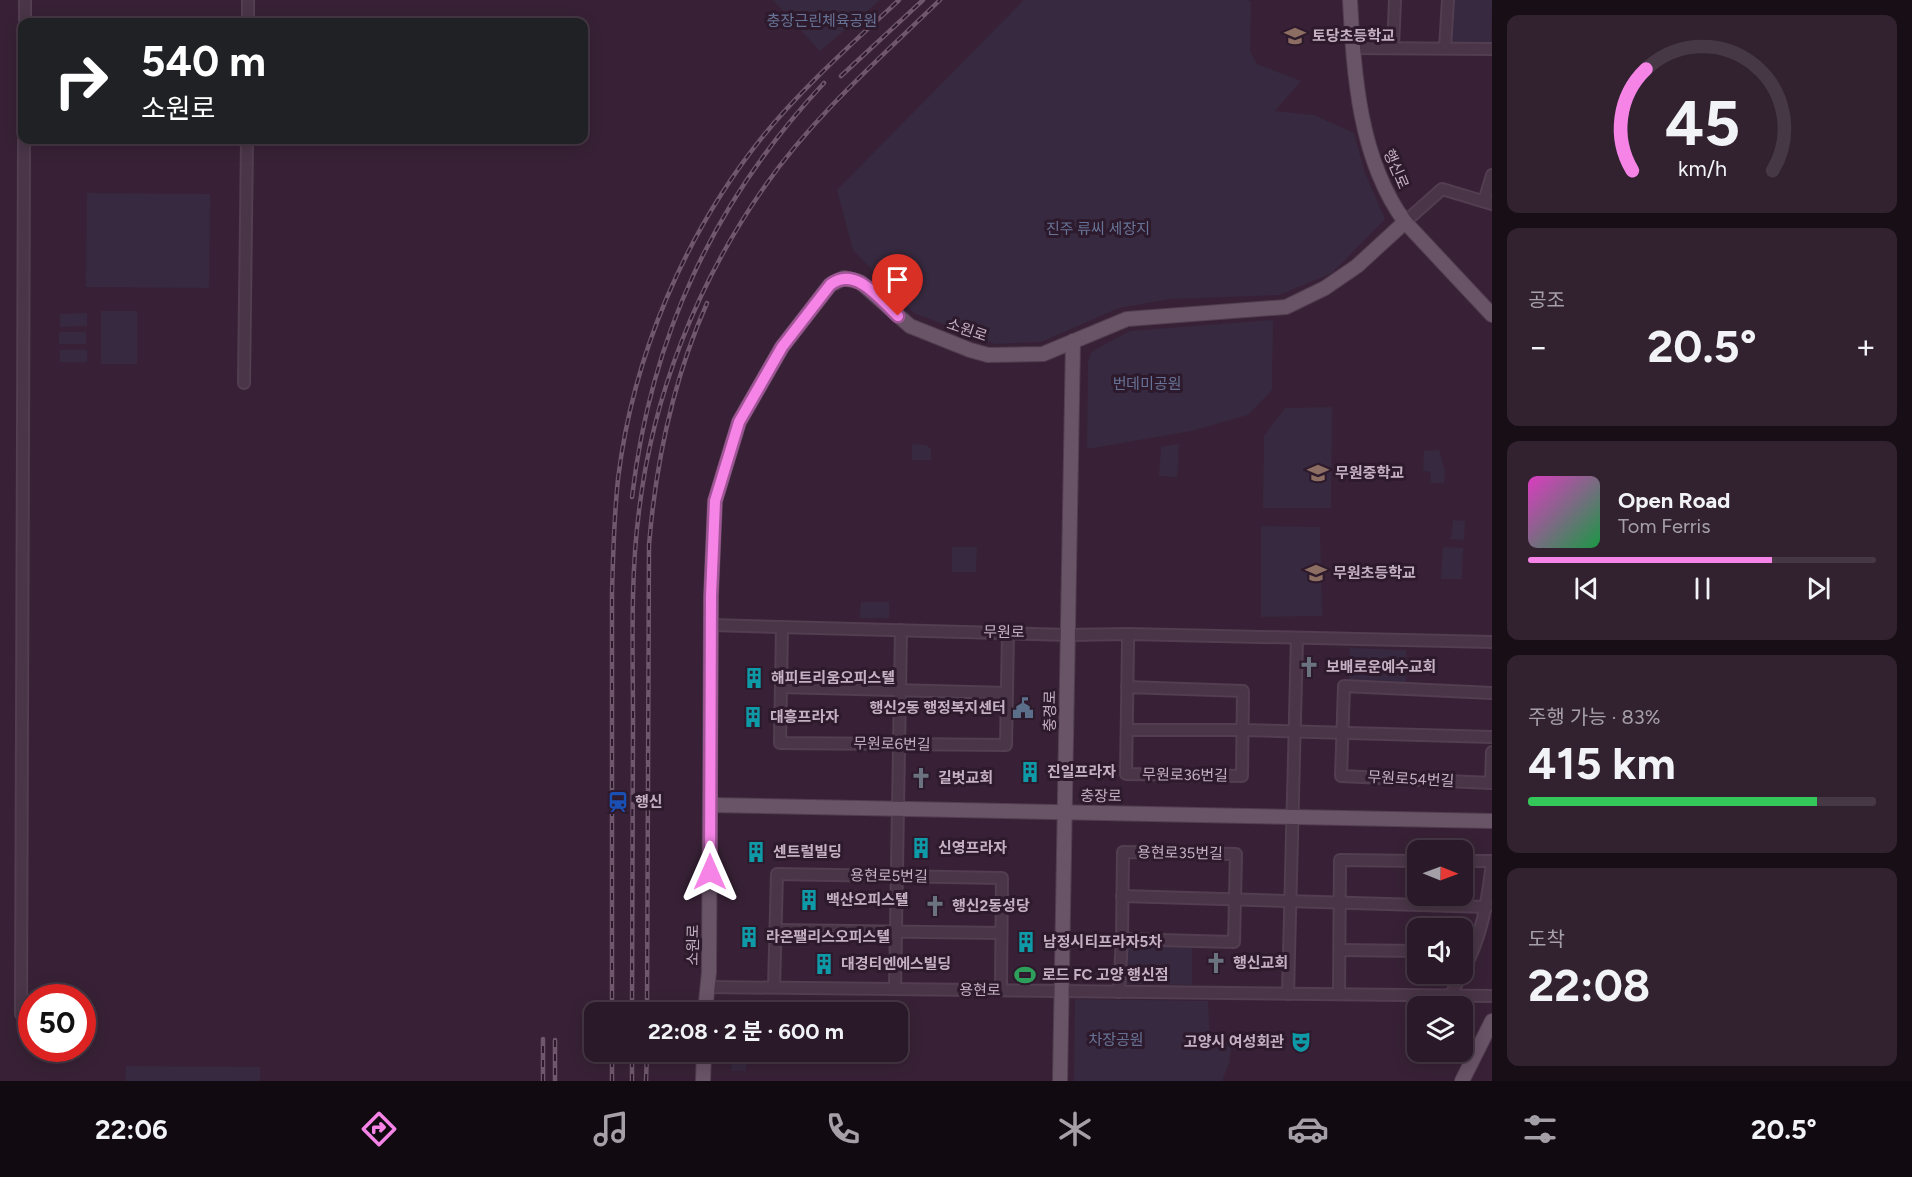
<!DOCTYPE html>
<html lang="ko">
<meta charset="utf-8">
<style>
body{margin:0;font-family:Figtree,"Noto Sans KR",sans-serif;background:#322230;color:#f1f3f6;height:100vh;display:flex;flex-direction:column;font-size:22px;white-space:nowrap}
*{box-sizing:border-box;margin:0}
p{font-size:20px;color:#a5a0a8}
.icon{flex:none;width:33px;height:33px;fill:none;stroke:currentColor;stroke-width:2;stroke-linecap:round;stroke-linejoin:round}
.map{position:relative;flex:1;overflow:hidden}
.drawer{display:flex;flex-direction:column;gap:15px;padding:15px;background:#170e16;width:420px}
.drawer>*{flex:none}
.banner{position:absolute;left:18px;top:18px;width:570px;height:126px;border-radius:12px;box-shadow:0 3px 15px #0003,0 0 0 2px #463845;background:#202124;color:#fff;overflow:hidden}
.needle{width:39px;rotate:91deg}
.buttons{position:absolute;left:1407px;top:840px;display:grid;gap:12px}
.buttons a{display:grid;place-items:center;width:66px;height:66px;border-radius:12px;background:#2a1928;box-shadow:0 3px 15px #0003,0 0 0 2px #463845;font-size:30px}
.speed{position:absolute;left:18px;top:984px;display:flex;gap:12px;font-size:30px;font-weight:700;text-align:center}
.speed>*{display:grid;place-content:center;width:78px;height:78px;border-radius:50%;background:#2a1928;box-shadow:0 3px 15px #0003,0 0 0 2px #463845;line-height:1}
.speed .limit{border:9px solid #d22;background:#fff;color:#111}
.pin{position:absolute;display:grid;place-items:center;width:51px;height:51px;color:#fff;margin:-62px -26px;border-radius:50% 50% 50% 0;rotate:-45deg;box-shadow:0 0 6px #0007}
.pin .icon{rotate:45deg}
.me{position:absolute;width:66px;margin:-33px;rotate:0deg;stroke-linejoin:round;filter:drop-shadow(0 0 4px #0008)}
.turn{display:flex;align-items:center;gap:21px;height:126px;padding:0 24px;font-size:27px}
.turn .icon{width:78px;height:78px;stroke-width:2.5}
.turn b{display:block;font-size:42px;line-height:51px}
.big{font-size:45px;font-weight:700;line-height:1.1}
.drawer .tile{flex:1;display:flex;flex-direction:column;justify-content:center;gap:9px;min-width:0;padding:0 21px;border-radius:12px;background:#322230}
.drawer .dial{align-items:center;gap:0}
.dial svg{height:156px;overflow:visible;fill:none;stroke:#463845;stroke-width:7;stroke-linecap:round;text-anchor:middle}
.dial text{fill:#f1f3f6;stroke:none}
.song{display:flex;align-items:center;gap:18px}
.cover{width:72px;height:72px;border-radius:9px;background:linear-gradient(135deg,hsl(310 70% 55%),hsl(140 70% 35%))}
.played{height:6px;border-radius:3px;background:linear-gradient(90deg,#f684e7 70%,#463845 70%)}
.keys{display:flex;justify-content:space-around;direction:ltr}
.heat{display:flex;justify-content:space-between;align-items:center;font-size:33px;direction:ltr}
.charge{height:9px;border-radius:4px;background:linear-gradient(90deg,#34c759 83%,#463845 0)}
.trip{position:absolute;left:584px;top:1002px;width:324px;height:60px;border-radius:12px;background:#2a1928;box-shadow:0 3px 15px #0003,0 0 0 2px #463845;font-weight:700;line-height:60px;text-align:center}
.dock{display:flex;height:96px;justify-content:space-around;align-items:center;background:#110a10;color:#a5a0a8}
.dock .icon{width:42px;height:42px}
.dock .current{color:#f684e7}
.dock b{font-size:27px;color:#f1f3f6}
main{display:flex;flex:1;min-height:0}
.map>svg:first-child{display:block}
.green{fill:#37293f}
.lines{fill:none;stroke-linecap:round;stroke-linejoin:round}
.minor-casing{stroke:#523e50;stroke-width:14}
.major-casing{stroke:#523e50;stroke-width:16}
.minor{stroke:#493547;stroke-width:10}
.major{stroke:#695367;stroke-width:14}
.rail-casing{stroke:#70576d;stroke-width:4.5}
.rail{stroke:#2d1a2c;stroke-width:2;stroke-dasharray:7;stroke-linecap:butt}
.route-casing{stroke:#a05696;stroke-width:15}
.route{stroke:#f684e7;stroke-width:10}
.labels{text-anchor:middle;stroke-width:6;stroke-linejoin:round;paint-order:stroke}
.park-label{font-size:15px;fill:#677396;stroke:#2d1a2c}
.poi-label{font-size:15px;font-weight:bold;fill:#c5b0c2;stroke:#2d1a2c;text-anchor:start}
.street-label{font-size:15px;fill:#c5b0c2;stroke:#2d1a2c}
</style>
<main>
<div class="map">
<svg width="1492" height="1081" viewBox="0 0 1492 1081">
<rect width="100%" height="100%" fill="#382136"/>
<!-- green -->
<g class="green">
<polygon points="773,0 880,0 820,51"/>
<polygon points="1024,0 1247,0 1251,2 1250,51 1257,64 1301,81 1275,111 1314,115 1354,133 1365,173 1385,219 1332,273 1279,295 1170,299 1119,308 1041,342 995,344 914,313 882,280 876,279 877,275 853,250 837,190"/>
<polygon points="1453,0 1492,0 1491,46 1451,44"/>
<polygon points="87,193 210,194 209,288 86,287"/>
<rect x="101" y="311" width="36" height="53"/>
<polygon points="87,313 87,326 60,327 60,314"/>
<polygon points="1273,320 1272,390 1248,415 1191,431 1087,449 1088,362 1091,353 1098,348 1130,331"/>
<rect x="59" y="332" width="27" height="12"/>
<rect x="60" y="350" width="27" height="12"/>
<polygon points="1332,407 1331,508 1263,508 1264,436 1285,408"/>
<polygon points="912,444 926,445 931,449 931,460 912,460"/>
<polygon points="1179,444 1177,477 1159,476 1161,447"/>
<polygon points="1439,450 1445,471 1444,483 1430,483 1431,472 1423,471 1424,451"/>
<polygon points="1453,520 1465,521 1464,540 1451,539"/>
<polygon points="1261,526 1320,527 1322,616 1261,617"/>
<polygon points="952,547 977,547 976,572 952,572"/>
<polygon points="1443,547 1463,548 1462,579 1441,579"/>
<polygon points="861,602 889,602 889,618 860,618"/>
<polygon points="1350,648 1406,650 1406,684 1349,681"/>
<polygon points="1138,942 1192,944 1192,985 1124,984 1125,948"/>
<polygon points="1075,999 1208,1001 1210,1039 1232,1040 1229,1064 1222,1081 1074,1081"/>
<polygon points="732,1052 747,1052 746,1071 731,1071"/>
<polygon points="126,1066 260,1067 260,1081 126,1081"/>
</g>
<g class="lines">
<defs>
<g id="minor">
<polyline points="25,22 25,0"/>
<polyline points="248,22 248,0"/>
<polyline points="1393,47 1395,0"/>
<polyline points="1353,48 1492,49"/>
<polyline points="1445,48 1448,0"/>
<polyline points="1484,201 1492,175"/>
<polyline points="1405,222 1442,189 1492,204"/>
<polyline points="244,383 247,140"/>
<polyline points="711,625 1068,635 1128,634 1492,642"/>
<polyline points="782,627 780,743 1006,745 1008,632"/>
<polyline points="781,687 1007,693"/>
<polyline points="1127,687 1243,691 1242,776 1126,774 1128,643 1128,634"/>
<polyline points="1492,693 1344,686 1341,776 1491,783 1492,752"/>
<polyline points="1127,730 1242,730 1492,737"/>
<polygon points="1123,852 1236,854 1234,942 1122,939"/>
<polyline points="1462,861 1492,861"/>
<polyline points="1122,896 1487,907"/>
<polyline points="775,930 1001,933"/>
<polyline points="1340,950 1418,951"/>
<path d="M1462 973C1482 938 1487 903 1492 863"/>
<polyline points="708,987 1492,996"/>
<polyline points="774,987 777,874 1002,878 1001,990"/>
<polyline points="895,988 901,630"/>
<polyline points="1119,992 1122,939"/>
<polyline points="1288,994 1297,638"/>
<polyline points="1339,994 1340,860 1418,861"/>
<polyline points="1450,996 1462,974"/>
<polyline points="21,1014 24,140"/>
</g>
<g id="major">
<path d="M1350 0C1354 75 1359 159 1405 222L1492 315"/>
<polyline points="710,805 1492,821"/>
<polyline points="705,1012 709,972 711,596 715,501 739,422 782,347 830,285 844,278 860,282 910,326 970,350 988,355 1043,354 1127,319 1286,307 1325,288 1357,266 1405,222"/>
<polyline points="703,1081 704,1052"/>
<polyline points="1060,1081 1073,341"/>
<polyline points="1462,1081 1492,1021"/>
</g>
</defs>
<!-- minor casing -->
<use href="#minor" class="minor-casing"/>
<!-- major casing -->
<use href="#major" class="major-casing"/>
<!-- minor -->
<use href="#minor" class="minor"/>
<!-- major -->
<use href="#major" class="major"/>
<defs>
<g id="rail">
<polyline points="841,76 923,0"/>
<path d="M632 497C651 336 714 201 824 83"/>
<path d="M612 1012V593C613 555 614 517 618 479 633 355 685 233 764 135 804 86 853 43 899 0"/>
<path d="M632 1012C632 916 632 819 633 722 633 652 630 580 639 511 653 394 697 283 765 186 814 116 879 59 940 0"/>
<path d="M647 1012 649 545C656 460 673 380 707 303"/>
<polyline points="555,1040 555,1081"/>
<polyline points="543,1081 543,1039"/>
<polyline points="612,1081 612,1052"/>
<polyline points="632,1081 632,1052"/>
<polyline points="646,1081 647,1052"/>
</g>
</defs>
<!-- rail casing -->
<use href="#rail" class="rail-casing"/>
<!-- rail -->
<use href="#rail" class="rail"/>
</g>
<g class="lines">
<defs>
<path id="route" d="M710 872 711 596 715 501 739 422 782 347 830 285C855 265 880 299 898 316"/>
</defs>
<!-- route casing -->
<use href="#route" class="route-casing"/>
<!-- route -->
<use href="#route" class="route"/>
</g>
<!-- icons -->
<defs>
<symbol id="school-bare" viewBox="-9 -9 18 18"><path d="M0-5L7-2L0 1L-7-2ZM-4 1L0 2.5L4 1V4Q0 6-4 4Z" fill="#8d6e63" stroke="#2d1a2c" stroke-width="2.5" paint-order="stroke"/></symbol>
<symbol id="church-bare" viewBox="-9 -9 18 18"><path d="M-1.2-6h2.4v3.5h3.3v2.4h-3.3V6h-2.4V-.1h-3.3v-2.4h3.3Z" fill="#6b7280" stroke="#2d1a2c" stroke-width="2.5" paint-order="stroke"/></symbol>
<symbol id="building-bare" viewBox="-9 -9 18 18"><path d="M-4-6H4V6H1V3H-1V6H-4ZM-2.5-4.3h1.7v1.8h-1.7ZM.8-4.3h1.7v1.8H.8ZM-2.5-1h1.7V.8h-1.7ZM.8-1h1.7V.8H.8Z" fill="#0f9aa8" stroke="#2d1a2c" stroke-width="2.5" paint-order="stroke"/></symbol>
<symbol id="civic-bare" viewBox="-9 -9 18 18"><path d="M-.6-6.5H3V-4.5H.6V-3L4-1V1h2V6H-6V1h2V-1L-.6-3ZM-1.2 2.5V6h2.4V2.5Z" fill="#5c6f8a" stroke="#2d1a2c" stroke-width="2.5" paint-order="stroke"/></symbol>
<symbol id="station-bare" viewBox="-9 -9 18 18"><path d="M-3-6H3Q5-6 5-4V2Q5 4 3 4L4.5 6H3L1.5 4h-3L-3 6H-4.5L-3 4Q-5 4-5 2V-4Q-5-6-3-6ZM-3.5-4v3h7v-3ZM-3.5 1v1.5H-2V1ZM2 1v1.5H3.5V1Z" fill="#1a4fb4" stroke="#2d1a2c" stroke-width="2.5" paint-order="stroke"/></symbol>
<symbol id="stadium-bare" viewBox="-9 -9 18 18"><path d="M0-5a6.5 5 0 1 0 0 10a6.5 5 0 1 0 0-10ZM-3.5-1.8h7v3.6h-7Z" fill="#2e9e5b" stroke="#2d1a2c" stroke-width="2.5" paint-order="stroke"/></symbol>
<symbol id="theatre-bare" viewBox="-9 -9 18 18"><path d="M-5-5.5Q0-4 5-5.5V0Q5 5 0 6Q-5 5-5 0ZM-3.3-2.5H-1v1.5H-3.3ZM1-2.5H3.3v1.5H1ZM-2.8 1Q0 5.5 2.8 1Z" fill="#0f9aa8" stroke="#2d1a2c" stroke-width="2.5" paint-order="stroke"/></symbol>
</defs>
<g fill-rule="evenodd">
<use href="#school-bare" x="1280" y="21" width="30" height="30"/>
<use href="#school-bare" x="1303" y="458" width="30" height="30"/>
<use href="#school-bare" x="1301" y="558" width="30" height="30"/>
<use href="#church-bare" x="1294" y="652" width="30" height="30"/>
<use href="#building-bare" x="739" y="663" width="30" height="30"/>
<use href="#civic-bare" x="1008" y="693" width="30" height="30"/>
<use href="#building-bare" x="738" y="702" width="30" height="30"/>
<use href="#building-bare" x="1015" y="757" width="30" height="30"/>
<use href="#church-bare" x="906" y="763" width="30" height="30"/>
<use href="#station-bare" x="603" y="787" width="30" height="30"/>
<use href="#building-bare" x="906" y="833" width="30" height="30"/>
<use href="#building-bare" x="741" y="837" width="30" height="30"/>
<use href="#building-bare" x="794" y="885" width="30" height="30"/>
<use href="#church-bare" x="920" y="891" width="30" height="30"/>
<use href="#building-bare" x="734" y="922" width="30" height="30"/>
<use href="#building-bare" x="1011" y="927" width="30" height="30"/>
<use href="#church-bare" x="1201" y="948" width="30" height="30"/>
<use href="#building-bare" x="809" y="949" width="30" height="30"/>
<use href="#stadium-bare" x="1010" y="960" width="30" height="30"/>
<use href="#theatre-bare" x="1286" y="1027" width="30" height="30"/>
</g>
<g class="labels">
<!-- park labels -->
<g class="park-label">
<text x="822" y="26">충장근린체육공원</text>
<text x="1098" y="234">진주 류씨 세장지</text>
<text x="1147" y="389">번데미공원</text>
<text x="1116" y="1045">차장공원</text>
</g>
<!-- poi labels -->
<g class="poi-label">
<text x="1312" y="41">토당초등학교</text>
<text x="1335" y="478">무원중학교</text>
<text x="1333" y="578">무원초등학교</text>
<text x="1326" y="672">보배로운예수교회</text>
<text x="771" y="683">해피트리움오피스텔</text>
<text x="1006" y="713" text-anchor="end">행신2동 행정복지센터</text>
<text x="770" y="722">대흥프라자</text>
<text x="1047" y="777">진일프라자</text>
<text x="938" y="783">길벗교회</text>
<text x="635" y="807">행신</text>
<text x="938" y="853">신영프라자</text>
<text x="773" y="857">센트럴빌딩</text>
<text x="826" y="905">백산오피스텔</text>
<text x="952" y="911">행신2동성당</text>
<text x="766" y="942">라온팰리스오피스텔</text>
<text x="1043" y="947">남정시티프라자5차</text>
<text x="1233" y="968">행신교회</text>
<text x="841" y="969">대경티엔에스빌딩</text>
<text x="1042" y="980">로드 FC 고양 행신점</text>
<text x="1284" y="1047" text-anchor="end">고양시 여성회관</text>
</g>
<!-- street labels -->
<g class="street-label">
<text transform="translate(1396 169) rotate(67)" y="5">행신로</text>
<text transform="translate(967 330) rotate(19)" y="5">소원로</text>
<text transform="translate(1004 632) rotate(1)" y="5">무원로</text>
<text transform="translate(1050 711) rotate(-89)" y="5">충경로</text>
<text transform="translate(892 744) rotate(1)" y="5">무원로6번길</text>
<text transform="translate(1185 775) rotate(1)" y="5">무원로36번길</text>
<text transform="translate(1411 779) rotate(3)" y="5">무원로54번길</text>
<text transform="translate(1101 796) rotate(1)" y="5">충장로</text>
<text transform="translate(1180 853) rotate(1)" y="5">용현로35번길</text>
<text transform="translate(889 876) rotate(1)" y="5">용현로5번길</text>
<text transform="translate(693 945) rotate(-89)" y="5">소원로</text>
<text transform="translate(980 990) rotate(1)" y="5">용현로</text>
</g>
</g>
</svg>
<div class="buttons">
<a><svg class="needle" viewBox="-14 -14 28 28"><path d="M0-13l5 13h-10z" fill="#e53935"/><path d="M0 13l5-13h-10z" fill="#a5a0a8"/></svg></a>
<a><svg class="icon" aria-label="sound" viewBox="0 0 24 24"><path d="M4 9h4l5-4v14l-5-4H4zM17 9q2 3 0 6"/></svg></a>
<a><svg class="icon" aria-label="layers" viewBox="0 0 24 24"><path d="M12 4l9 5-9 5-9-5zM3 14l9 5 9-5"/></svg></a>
</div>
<div class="speed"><div class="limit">50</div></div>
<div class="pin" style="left:898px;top:316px;background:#d93025"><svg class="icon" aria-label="arrive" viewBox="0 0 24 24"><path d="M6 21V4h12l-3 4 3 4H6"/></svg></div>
<svg class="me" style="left:710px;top:872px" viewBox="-20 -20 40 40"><path d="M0-17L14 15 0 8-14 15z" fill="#f684e7" stroke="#fff" stroke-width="4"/></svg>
<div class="trip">22:08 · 2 분 · 600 m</div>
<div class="banner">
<div class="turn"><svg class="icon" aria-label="right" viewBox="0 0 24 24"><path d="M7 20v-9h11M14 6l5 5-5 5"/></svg><div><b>540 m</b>소원로</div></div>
</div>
</div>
<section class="drawer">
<div class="tile dial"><svg viewBox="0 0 100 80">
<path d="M14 69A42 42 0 1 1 86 69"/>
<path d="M14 69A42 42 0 0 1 21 17" stroke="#f684e7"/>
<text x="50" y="56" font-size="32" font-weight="700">45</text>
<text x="50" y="72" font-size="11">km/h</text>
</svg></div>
<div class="tile"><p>공조</p>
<div class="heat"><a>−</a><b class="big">20.5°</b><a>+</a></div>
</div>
<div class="tile">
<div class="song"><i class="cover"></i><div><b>Open Road</b><p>Tom Ferris</p></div></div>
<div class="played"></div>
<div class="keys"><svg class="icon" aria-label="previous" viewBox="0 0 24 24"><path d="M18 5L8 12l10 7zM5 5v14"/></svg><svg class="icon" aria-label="pause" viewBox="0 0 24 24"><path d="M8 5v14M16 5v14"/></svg><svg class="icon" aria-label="next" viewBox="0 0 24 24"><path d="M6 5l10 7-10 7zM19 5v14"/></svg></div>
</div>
<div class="tile"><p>주행 가능 · 83%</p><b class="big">415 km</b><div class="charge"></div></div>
<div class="tile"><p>도착</p><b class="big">22:08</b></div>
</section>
</main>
<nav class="dock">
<b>22:06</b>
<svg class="icon current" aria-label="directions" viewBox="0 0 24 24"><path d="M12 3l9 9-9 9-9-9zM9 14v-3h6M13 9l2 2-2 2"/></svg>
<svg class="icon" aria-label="music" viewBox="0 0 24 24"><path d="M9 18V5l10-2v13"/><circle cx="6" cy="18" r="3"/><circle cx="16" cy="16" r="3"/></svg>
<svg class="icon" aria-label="phone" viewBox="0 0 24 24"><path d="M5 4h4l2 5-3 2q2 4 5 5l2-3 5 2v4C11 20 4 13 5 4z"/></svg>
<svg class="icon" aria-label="climate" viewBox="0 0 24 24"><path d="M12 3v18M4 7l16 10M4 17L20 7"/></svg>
<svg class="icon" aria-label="car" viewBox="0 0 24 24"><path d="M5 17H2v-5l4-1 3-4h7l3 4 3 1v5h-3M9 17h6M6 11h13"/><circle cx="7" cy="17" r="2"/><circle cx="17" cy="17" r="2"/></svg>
<svg class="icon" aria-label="filters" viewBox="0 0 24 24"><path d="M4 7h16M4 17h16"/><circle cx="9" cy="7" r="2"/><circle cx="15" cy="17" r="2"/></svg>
<b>20.5°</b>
</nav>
